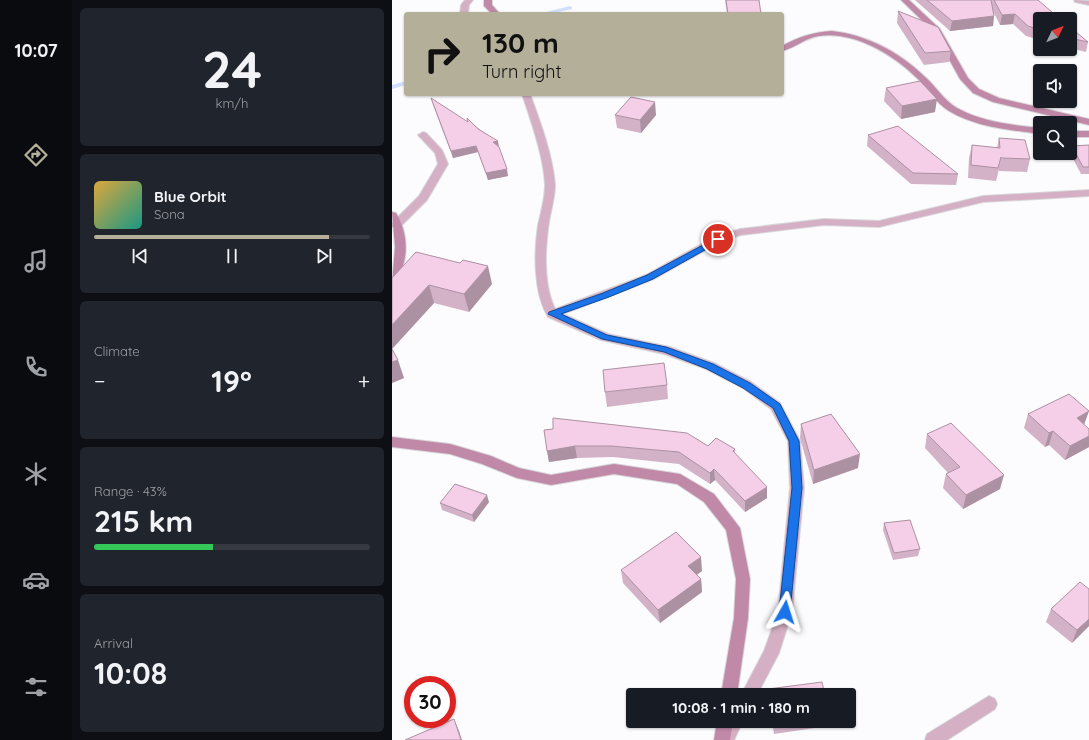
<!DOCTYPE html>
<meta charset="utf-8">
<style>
body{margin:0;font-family:Quicksand,sans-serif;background:#20242c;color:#f1f3f6;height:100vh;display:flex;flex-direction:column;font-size:15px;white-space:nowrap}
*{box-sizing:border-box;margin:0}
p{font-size:13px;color:#9ea1a6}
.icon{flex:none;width:22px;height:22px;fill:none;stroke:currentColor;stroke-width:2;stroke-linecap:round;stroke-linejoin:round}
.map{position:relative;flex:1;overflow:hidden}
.details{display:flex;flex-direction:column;gap:8px;padding:8px;background:#0d0f14;width:320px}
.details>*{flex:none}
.hud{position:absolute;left:12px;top:12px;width:380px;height:84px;border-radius:4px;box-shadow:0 1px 3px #0004;background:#b3af99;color:#111;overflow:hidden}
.needle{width:26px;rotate:47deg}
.tools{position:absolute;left:641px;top:12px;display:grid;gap:8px}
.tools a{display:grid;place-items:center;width:44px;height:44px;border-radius:4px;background:#171b24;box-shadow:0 1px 3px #0004;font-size:20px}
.speed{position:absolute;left:12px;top:676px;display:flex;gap:8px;font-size:20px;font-weight:700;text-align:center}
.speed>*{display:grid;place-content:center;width:52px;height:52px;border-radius:50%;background:#171b24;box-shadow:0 1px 3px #0004;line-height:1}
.speed .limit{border:6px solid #d22;background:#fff;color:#111}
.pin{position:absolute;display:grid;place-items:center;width:34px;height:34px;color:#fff;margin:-17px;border:2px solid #fff;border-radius:50%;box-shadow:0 1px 4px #0007}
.me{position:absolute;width:44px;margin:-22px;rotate:6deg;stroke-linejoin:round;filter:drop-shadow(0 0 3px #0008)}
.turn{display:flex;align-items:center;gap:14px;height:84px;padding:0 12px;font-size:18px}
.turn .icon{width:52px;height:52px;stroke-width:2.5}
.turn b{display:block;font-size:28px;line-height:34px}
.big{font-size:30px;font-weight:700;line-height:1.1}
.details .card{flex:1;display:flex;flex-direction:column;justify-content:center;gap:6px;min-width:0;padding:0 14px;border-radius:6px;background:#20242c}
.details .dial{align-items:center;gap:0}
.dial b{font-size:52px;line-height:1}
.song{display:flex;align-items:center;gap:12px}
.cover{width:48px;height:48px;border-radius:6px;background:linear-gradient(135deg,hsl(40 70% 55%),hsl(170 70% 35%))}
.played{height:4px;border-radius:2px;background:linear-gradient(90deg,#b3af99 85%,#363941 85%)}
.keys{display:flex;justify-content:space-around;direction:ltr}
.heat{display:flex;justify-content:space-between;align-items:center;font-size:22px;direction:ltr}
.charge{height:6px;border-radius:3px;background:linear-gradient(90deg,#34c759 43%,#363941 0)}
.trip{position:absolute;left:234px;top:688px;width:230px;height:40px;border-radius:4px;background:#171b24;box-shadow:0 1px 3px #0004;font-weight:700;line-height:40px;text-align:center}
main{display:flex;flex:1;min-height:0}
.menu{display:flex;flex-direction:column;width:72px;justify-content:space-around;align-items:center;background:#090b0e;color:#9ea1a6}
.menu .icon{width:28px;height:28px}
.menu .current{color:#b3af99}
.menu b{font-size:18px;color:#f1f3f6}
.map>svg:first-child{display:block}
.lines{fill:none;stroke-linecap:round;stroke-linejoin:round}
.stream{fill:#cfdffc;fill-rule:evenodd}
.street-casing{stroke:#d8d7da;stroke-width:2}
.secondary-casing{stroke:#d8d7da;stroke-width:2}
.street{fill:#d5afc3;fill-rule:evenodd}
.secondary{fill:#c089a8;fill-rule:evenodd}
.wall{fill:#d3b2c8}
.shaded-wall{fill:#ac91a2}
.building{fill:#f5cfe8;stroke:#ac91a2}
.route{fill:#1a73e8;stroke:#114b97}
</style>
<main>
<nav class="menu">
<b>10:07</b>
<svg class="icon current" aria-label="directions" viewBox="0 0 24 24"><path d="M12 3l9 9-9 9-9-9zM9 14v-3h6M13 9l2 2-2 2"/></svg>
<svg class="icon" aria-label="music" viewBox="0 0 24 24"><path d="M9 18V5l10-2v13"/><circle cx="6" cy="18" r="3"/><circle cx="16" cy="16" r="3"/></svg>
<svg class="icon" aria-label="phone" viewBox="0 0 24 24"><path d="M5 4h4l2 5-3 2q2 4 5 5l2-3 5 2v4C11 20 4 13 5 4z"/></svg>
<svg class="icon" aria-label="climate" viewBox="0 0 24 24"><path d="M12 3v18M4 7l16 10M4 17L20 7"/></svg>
<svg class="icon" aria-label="car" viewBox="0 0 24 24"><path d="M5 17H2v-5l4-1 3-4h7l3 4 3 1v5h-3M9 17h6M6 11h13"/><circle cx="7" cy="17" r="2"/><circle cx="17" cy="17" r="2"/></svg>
<svg class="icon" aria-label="filters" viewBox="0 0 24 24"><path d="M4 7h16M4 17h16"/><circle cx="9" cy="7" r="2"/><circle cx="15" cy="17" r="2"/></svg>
</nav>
<section class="details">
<div class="card dial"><b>24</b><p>km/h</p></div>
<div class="card">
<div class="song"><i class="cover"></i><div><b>Blue Orbit</b><p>Sona</p></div></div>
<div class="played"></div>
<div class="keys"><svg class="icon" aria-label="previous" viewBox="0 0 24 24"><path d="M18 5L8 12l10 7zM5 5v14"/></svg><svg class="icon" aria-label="pause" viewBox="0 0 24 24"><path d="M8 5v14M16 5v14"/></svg><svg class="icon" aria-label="next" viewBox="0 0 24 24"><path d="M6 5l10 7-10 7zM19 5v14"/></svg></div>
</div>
<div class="card"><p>Climate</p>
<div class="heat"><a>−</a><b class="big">19°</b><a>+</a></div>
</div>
<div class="card"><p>Range · 43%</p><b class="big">215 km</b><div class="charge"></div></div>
<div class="card"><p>Arrival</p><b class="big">10:08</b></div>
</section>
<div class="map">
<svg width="697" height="740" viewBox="0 0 697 740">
<rect width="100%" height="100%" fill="#fcfbfd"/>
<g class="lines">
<!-- stream -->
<g class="stream">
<polygon points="178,6 180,7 180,9 157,14 146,14"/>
<polygon points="14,81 14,85 0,89 0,85"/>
</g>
<defs>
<g id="street">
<polygon points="73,0 81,0 77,5 76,14 68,14 69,5"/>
<polygon points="682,0 697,1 697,5 683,2"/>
<path d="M130 94H138C148 121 161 156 163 185 163 197 159 210 157 222 153 249 151 284 163 309L254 275 322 237 348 229 432 219 487 221 591 196 697 190V196L591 202 487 227 432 225 349 235 330 241 262 279 171 314 216 334 278 347 322 363 359 382 388 403 408 441 412 488 400 612 387 653 365 695H349L372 651 386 612 398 488 396 441 379 409 351 388 314 369 272 354 209 340 156 317C141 292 142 252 146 225 149 212 153 198 153 185 152 157 139 121 130 94Z"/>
<polygon points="31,132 34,133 50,150 56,164 35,200 8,227 0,227 0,223 27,196 46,164 43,153 26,135"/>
<polygon points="597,696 603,699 605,704 603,709 555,740 533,740 535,734"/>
<polygon points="334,721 351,721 342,740 325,740"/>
</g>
<g id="secondary">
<polygon points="92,0 100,0 100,5 108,14 100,14 92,6"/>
<polygon points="509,0 517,0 548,29 576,78 587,89 607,98 697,119 697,125 601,102 581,93 568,79 542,32"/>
<path d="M440 31C475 35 507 52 532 76 544 86 551 100 565 108 590 122 620 125 648 128V134C618 130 583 127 557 111 544 103 537 90 527 80 502 55 463 31 427 36 413 38 403 48 390 51V46C406 37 422 32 440 31Z"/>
<rect x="678" y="131" width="19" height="6"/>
<path d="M0 212 4 213C17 234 17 261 4 281L0 283 3 247Z"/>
<polygon points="0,437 58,444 99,456 127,468 159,475 222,464 288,474 322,494 348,528 358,579 356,618 345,695 329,695 342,618 344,579 334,530 312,502 285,484 222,474 159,485 125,478 90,464 58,454 0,447"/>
<polygon points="325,721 341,721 338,740 322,740"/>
</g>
</defs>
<!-- street casing -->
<use href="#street" class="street-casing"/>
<!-- secondary casing -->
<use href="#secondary" class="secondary-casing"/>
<!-- street -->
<use href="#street" class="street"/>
<!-- secondary -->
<use href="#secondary" class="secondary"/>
</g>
<!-- wall -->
<g class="wall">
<polygon points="333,0 367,0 369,14 335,14"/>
<polygon points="523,0 646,0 648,19 648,40 634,36 621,24 608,25 602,13 601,26 558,31"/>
<polygon points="506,11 559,51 557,62 532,65 505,23"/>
<polygon points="678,27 696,42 694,52 678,48"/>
<polygon points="494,88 543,112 509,119 492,101"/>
<polygon points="39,98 75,122 75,118 107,147 116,176 96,180 86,152 61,158 41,105"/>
<polygon points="223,115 264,115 249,133 225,128"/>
<polygon points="476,135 566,174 564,185 519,184 475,146"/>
<polygon points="607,138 638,159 635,172 607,171 607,169 604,181 576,178 577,158 580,145 605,148"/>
<polygon points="697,145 697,174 689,174 678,153 680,146"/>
<polygon points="0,278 100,284 77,312 42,303 0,349 12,378 0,383"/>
<polygon points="275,385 276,399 215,407 213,392"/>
<polygon points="636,414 692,424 697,447 673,460 657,445 653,447 632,428"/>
<polygon points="409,424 466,468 421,484 408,438"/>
<polygon points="152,430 316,446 343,449 343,454 375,498 353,512 323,480 318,484 287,464 221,457 185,458 157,462"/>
<polygon points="535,434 608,489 571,509 551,488 554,474 556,473 533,448"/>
<polygon points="97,502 82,522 50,510 48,503"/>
<polygon points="492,523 528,549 526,556 501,560 491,530"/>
<polygon points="229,570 310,571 305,575 309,579 310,592 268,623 231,583"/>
<polygon points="659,609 697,626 680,643 654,622"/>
<polygon points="380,721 437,721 436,726 382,734"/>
</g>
<!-- shaded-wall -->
<g class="shaded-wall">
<polygon points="623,14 621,24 608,25 610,15"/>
<polygon points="602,16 601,26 558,31 560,21"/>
<polygon points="545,99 543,112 509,119 510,106"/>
<polygon points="263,102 264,115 249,133 248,120"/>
<polygon points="106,141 107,148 101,142"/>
<polygon points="84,146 86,152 61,158 59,151"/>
<polygon points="115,169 116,176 96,180 94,173"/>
<polygon points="96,266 100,284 77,312 72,294"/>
<polygon points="37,285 42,303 0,349 0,325"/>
<polygon points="6,360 12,378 0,383 0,362"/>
<polygon points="697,411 692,425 685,418"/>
<polygon points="661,431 657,445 653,447 657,433"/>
<polygon points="697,436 697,447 673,460 678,446"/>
<polygon points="183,446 185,458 157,462 155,451"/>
<polygon points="468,454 466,468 421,484 422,470"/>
<polygon points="322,469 323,480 318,484 318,473"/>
<polygon points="612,475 608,489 571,509 574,495"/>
<polygon points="375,487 375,498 353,512 353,501"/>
<polygon points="95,495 97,502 82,522 80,515"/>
<polygon points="309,557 310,571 297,580 296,566"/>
<polygon points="309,579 310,592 268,623 266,610"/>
<polygon points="697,619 697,626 680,643 685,630"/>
<polygon points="62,719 67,731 70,740 69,740"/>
</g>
<!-- building -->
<g class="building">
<polygon points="334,0 367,0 369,14 336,14"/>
<polygon points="535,0 599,0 602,16 560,21"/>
<polygon points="602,0 646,0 668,19 648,19 648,30 636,26 623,14 610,15"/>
<polygon points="506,11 546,27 559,51 533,53"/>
<polygon points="678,27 696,42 678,38"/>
<polygon points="528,81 545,99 510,106 494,88"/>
<polygon points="239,97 263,102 248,120 223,115"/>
<polygon points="39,98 76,122 75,118 86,129 106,141 101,142 107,147 115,169 94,173 84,146 59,151"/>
<polygon points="506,126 566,174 521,173 476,135"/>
<polygon points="607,138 633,140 638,159 610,158 609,157 606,168 579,165 580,145 608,148"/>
<polygon points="697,145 697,167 691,167 680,146"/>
<polygon points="24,252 68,263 71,260 96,266 72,294 37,285 0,325 0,278"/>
<polygon points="0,349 6,360 0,362"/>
<polygon points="272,363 275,385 213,392 211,370"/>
<polygon points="677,394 697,411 685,418 697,429 697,436 678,446 661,431 657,433 636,414"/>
<polygon points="439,414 468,454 422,470 409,424"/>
<polygon points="161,418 295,433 316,446 324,438 343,449 341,451 375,487 353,501 322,469 318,473 287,452 219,446 183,446 155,451 152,430 161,429"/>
<polygon points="559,423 612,475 574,495 554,474 568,467 535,434"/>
<polygon points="63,484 95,495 80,515 48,503"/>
<polygon points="518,520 528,549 502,553 492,523"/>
<polygon points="284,532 309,557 296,566 309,579 266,610 229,570"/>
<polygon points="688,582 697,589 697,619 685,630 659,609"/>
<polygon points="430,682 433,695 377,695 376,689"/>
<polygon points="62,719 69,740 13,740"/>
</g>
<!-- route -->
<polygon class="route" points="326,237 330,239 329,241 261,279 217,297 169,314 215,335 274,347 321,364 358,383 388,404 407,441 410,488 398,612 397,616 393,617 389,616 387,612 400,488 397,441 381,408 351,388 315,369 272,352 210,339 156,314 157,312 211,293 255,275"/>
</svg>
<div class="tools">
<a><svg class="needle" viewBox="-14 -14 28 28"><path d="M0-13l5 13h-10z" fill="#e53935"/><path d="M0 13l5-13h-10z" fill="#9ea1a6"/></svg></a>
<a><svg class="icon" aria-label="sound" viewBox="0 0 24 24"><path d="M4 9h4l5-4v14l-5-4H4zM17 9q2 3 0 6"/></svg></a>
<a><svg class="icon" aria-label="search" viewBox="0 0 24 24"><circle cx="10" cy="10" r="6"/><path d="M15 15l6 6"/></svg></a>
</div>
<div class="speed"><div class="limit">30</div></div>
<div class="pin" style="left:326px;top:239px;background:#d93025"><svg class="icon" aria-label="arrive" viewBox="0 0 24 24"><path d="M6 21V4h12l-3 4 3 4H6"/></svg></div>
<svg class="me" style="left:393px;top:612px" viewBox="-20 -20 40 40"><path d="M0-17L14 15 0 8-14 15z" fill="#1a73e8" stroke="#fff" stroke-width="4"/></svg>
<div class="trip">10:08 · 1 min · 180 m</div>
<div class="hud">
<div class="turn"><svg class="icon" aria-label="right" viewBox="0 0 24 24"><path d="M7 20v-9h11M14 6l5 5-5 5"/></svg><div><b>130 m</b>Turn right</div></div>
</div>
</div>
</main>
